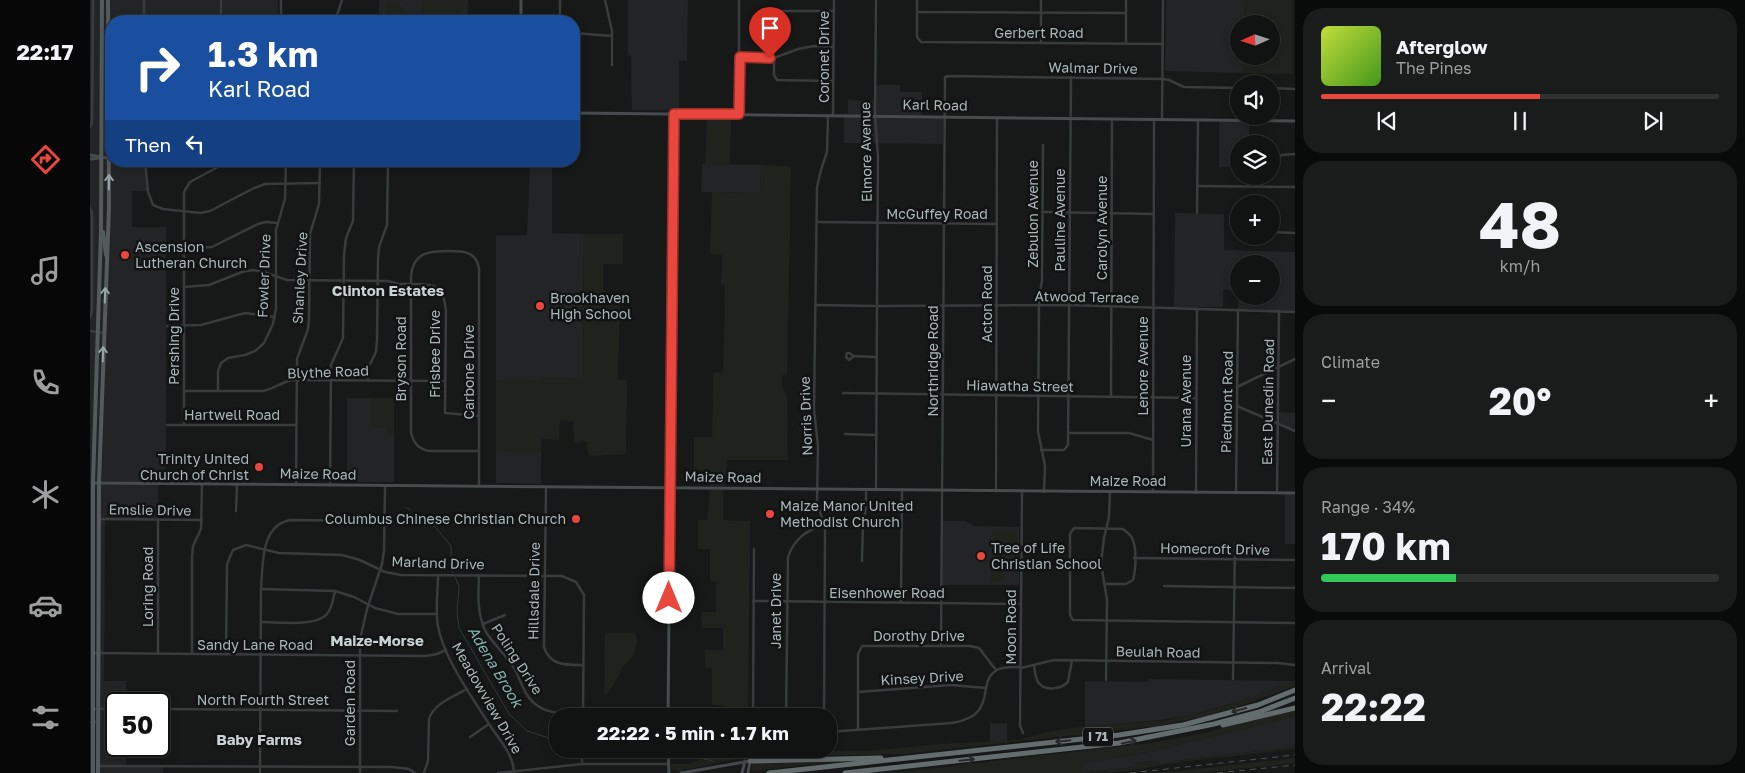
<!DOCTYPE html>
<meta charset="utf-8">
<style>
body{margin:0;font-family:"Golos Text",sans-serif;background:#1a1b1b;color:#f1f3f6;height:100vh;display:flex;flex-direction:column;font-size:19px;white-space:nowrap}
*{box-sizing:border-box;margin:0}
p{font-size:16px;color:#9c9e9f}
.icon{flex:none;width:28px;height:28px;fill:none;stroke:currentColor;stroke-width:2;stroke-linecap:round;stroke-linejoin:round}
.map{position:relative;flex:1;overflow:hidden}
.side{display:flex;flex-direction:column;gap:8px;padding:8px;background:#090a0a;width:450px}
.side>*{flex:none}
.banner{position:absolute;left:15px;top:15px;width:475px;height:152px;border-radius:20px;box-shadow:0 2px 8px #0003,0 0 0 1px #303232;background:#1a4fa0;color:#fff;overflow:hidden}
.needle{width:32px;rotate:267deg}
.fabs{position:absolute;left:1140px;top:15px;display:grid;gap:10px}
.fabs a{display:grid;place-items:center;width:50px;height:50px;border-radius:50%;background:#111212;box-shadow:0 2px 8px #0003,0 0 0 1px #303232;font-size:25px}
.speed{position:absolute;left:15px;top:692px;display:flex;gap:10px;font-size:25px;font-weight:700;text-align:center}
.speed>*{display:grid;place-content:center;width:65px;height:65px;border-radius:50%;background:#111212;box-shadow:0 2px 8px #0003,0 0 0 1px #303232;line-height:1}
.speed .limit{border:2px solid #111;border-radius:8px;background:#fff;color:#111}
.pin{position:absolute;display:grid;place-items:center;width:42px;height:42px;color:#fff;margin:-51px -21px;border-radius:50% 50% 50% 0;rotate:-45deg;box-shadow:0 0 5px #0007}
.pin .icon{rotate:45deg}
.me{position:absolute;width:55px;margin:-28px;rotate:0deg;stroke-linejoin:round;filter:drop-shadow(0 0 4px #0008)}
.turn{display:flex;align-items:center;gap:18px;height:105px;padding:0 20px;font-size:22px}
.turn .icon{width:65px;height:65px;stroke-width:2.5}
.turn b{display:block;font-size:35px;line-height:42px}
.then{display:flex;align-items:center;height:48px;padding:0 20px;background:#0003;gap:10px;font-size:19px}
.big{font-size:38px;font-weight:700;line-height:1.1}
.side .card{flex:1;display:flex;flex-direction:column;justify-content:center;gap:8px;min-width:0;padding:0 18px;border-radius:20px;background:#1a1b1b}
.side .dial{align-items:center;gap:0}
.dial b{font-size:65px;line-height:1}
.song{display:flex;align-items:center;gap:15px}
.cover{width:60px;height:60px;border-radius:8px;background:linear-gradient(135deg,hsl(70 70% 55%),hsl(100 70% 35%))}
.played{height:5px;border-radius:2px;background:linear-gradient(90deg,#e9463e 55%,#303232 55%)}
.keys{display:flex;justify-content:space-around;direction:ltr}
.heat{display:flex;justify-content:space-between;align-items:center;font-size:28px;direction:ltr}
.charge{height:8px;border-radius:4px;background:linear-gradient(90deg,#34c759 34%,#303232 0)}
.trip{position:absolute;left:459px;top:708px;width:288px;height:50px;border-radius:20px;background:#111212;box-shadow:0 2px 8px #0003,0 0 0 1px #303232;font-weight:700;line-height:50px;text-align:center}
main{display:flex;flex:1;min-height:0}
.dock{display:flex;flex-direction:column;width:90px;justify-content:space-around;align-items:center;background:#070707;color:#9c9e9f}
.dock .icon{width:35px;height:35px}
.dock .on{color:#e9463e}
.dock b{font-size:22px;color:#f1f3f6}
.map>svg:first-child{display:block}
.built{fill:#232425;fill-rule:evenodd}
.green{fill:#20231d}
.lines{fill:none;stroke-linecap:round;stroke-linejoin:round}
.stream{stroke:#2d3c39;stroke-width:1}
.street{stroke:#383c3d;stroke-width:2.5}
.secondary{stroke:#464c4d;stroke-width:3}
.primary{stroke:#545b5c;stroke-width:4}
.highway{stroke:#646d6e;stroke-width:5}
.rail{stroke:#4b5152;stroke-width:1;stroke-dasharray:6 5;stroke-linecap:butt}
.oneway{stroke:#98a5a6}
.oneway2{stroke:#262a2a}
.route-casing{stroke:#972e28;stroke-width:12}
.route{stroke:#e9463e;stroke-width:9}
.poi-dot{fill:#e9463e;stroke:#121313;stroke-width:2}
.labels{text-anchor:middle;stroke-width:5;stroke-linejoin:round;paint-order:stroke}
.shield{fill:#121313;stroke:#7c8686;stroke-width:1}
.shield-label{font-size:12px;font-weight:bold;fill:#a9b7b8}
.street-label{font-size:14px;fill:#a9b7b8;stroke:#121313}
.poi-label{font-size:14px;fill:#a9b7b8;stroke:#121313;text-anchor:start}
.neighbourhood-label{font-size:15px;font-weight:bold;fill:#cad3d4;stroke:#121313}
.water-label{font-size:15px;font-style:italic;fill:#82b1aa;stroke:#121313}
</style>
<main>
<nav class="dock">
<b>22:17</b>
<svg class="icon on" aria-label="directions" viewBox="0 0 24 24"><path d="M12 3l9 9-9 9-9-9zM9 14v-3h6M13 9l2 2-2 2"/></svg>
<svg class="icon" aria-label="music" viewBox="0 0 24 24"><path d="M9 18V5l10-2v13"/><circle cx="6" cy="18" r="3"/><circle cx="16" cy="16" r="3"/></svg>
<svg class="icon" aria-label="phone" viewBox="0 0 24 24"><path d="M5 4h4l2 5-3 2q2 4 5 5l2-3 5 2v4C11 20 4 13 5 4z"/></svg>
<svg class="icon" aria-label="climate" viewBox="0 0 24 24"><path d="M12 3v18M4 7l16 10M4 17L20 7"/></svg>
<svg class="icon" aria-label="car" viewBox="0 0 24 24"><path d="M5 17H2v-5l4-1 3-4h7l3 4 3 1v5h-3M9 17h6M6 11h13"/><circle cx="7" cy="17" r="2"/><circle cx="17" cy="17" r="2"/></svg>
<svg class="icon" aria-label="filters" viewBox="0 0 24 24"><path d="M4 7h16M4 17h16"/><circle cx="9" cy="7" r="2"/><circle cx="15" cy="17" r="2"/></svg>
</nav>
<div class="map">
<svg width="1205" height="773" viewBox="0 0 1205 773">
<rect width="100%" height="100%" fill="#171818"/>
<!-- built -->
<g class="built">
<polygon points="0,0 188,0 188,21 21,21 21,161 54,161 57,191 42,191 42,227 76,227 76,441 75,483 68,484 68,520 15,519 14,681 36,681 36,704 26,704 26,746 36,746 36,765 74,766 73,773 0,773"/>
<polygon points="289,0 378,0 377,21 289,21"/>
<polygon points="538,0 598,0 597,61 589,60 589,110 542,110 541,56 538,55"/>
<polygon points="1076,0 1154,0 1154,24 1149,24 1149,56 1153,56 1153,73 1075,71"/>
<polygon points="785,85 810,85 810,92 832,92 832,116 854,116 853,144 754,143 754,115 758,114 758,100 785,101"/>
<polygon points="1129,120 1159,120 1159,144 1149,144 1149,167 1129,167"/>
<polygon points="440,161 462,161 462,233 494,234 493,378 452,378 451,484 406,483 406,235 437,235"/>
<polygon points="612,164 671,165 670,193 611,192"/>
<path d="M1085 213 1134 214V250L1205 252V311L1148 310V290H1133V307H1084ZM1149 264H1181V296H1149Z"/>
<polygon points="257,398 280,398 280,426 296,427 296,435 304,435 304,482 257,482"/>
<polygon points="1187,412 1205,413 1205,432 1189,423 1188,421"/>
<rect x="1195" y="493" width="10" height="51"/>
<polygon points="853,521 876,521 884,526 929,527 929,585 853,585"/>
<polygon points="1059,679 1205,681 1163,697 1102,715 1071,720 995,727 995,681 1058,682"/>
<polygon points="1205,716 1205,747 1107,758 1070,764 1063,761 1045,763 1045,767 993,773 993,763 1056,753"/>
<rect x="900" y="723" width="17" height="18"/>
</g>
<!-- green -->
<g class="green">
<polygon points="332,0 375,0 375,5 365,21 331,21"/>
<polygon points="1154,0 1203,0 1203,74 1153,73 1153,56 1181,56 1181,24 1154,24"/>
<path d="M296 1C309 3 317 9 320 21H295Z"/>
<polygon points="617,118 641,118 640,165 615,164"/>
<polygon points="671,165 701,166 697,375 692,375 692,387 697,396 698,460 637,460 635,486 620,486 620,470 604,470 604,437 622,437 623,373 633,372 635,285 631,284 632,255 620,254 622,192 670,193"/>
<polygon points="494,234 533,234 533,264 513,264 513,290 518,293 530,294 528,380 537,380 536,454 500,456 498,454 497,442 492,440 486,444 484,442 483,421 470,420 469,440 451,439 451,452 406,451 406,380 451,381 452,377 493,378"/>
<polygon points="280,398 304,398 304,435 296,435 296,427 280,427"/>
<polygon points="620,490 633,490 633,520 660,521 658,716 636,716 636,706 622,705 622,668 615,668 615,650 633,650 633,628 612,628 611,612 626,612 626,581 620,581 620,549 608,549 608,520 617,520"/>
<polygon points="903,531 927,531 927,568 909,568 913,572 914,582 900,582 900,569 903,569"/>
<polygon points="515,633 545,633 547,641 544,655 534,665 520,691 516,694 514,693"/>
<path d="M1205 681V686L1156 704 1112 717 1067 726 814 754 657 757 589 771 583 770 580 764H598L608 760V754L592 749H627L629 758 657 751H778L849 744 929 740C973 724 1023 726 1069 721 1116 715 1161 697 1205 681Z"/>
<polygon points="1205,709 1205,716 1056,753 993,763 993,773 802,773 1060,743 1111,734"/>
<path d="M1205 747V749C1167 754 1129 757 1091 762 1060 767 1030 773 999 773L1045 767V763L1063 761 1070 764 1107 758Z"/>
<polygon points="1205,758 1205,763 1109,773 1071,773"/>
<polygon points="768,760 661,771 663,762"/>
</g>
<g class="lines">
<!-- stream -->
<g class="stream">
<polyline points="315,507 321,510"/>
<polyline points="325,512 345,527 361,546 361,569 363,573"/>
<polyline points="365,577 369,586 367,611 369,628 419,714 437,731 459,738 468,739"/>
<polyline points="588,749 590,749"/>
<polyline points="603,749 613,750 615,754 614,759 623,761"/>
</g>
<!-- street -->
<g class="street">
<polyline points="131,0 131,21"/>
<polyline points="515,0 522,31 522,65"/>
<polyline points="786,0 785,116 788,156 787,304"/>
<polyline points="827,0 827,37 831,42 1073,44"/>
<polyline points="686,11 744,11"/>
<polyline points="827,12 1036,13"/>
<polyline points="54,21 54,0"/>
<polyline points="191,21 191,0"/>
<polyline points="245,21 252,0"/>
<polyline points="470,21 470,0"/>
<polyline points="484,33 522,36"/>
<polyline points="951,43 951,0"/>
<polyline points="1036,43 1036,0"/>
<polyline points="649,57 684,58 708,49 724,46 743,47"/>
<polyline points="684,58 684,75 687,80 743,81"/>
<polyline points="1181,88 1205,89"/>
<polyline points="649,114 649,0"/>
<polyline points="743,115 744,0"/>
<polyline points="1072,119 1073,0"/>
<polyline points="0,127 2,123 3,0"/>
<polyline points="953,145 952,280 949,299 948,431 955,466 954,492"/>
<polyline points="1181,159 1187,159 1192,155 1205,154"/>
<polyline points="55,161 58,192 63,205 73,209 111,213 120,211 164,188 175,184 230,183"/>
<polyline points="1107,186 1205,187"/>
<polyline points="0,208 2,213 2,310 0,318"/>
<polyline points="953,212 1064,214"/>
<polyline points="1107,213 1108,120"/>
<polyline points="727,222 907,224"/>
<polyline points="1181,232 1205,233"/>
<polyline points="94,249 122,247 168,224 176,222 187,223"/>
<polyline points="94,287 119,285 152,272 163,270 174,272 197,280 298,281 309,284 331,284 344,286 350,291 354,299 356,310 355,413 389,416"/>
<polyline points="726,305 785,306"/>
<polyline points="788,306 979,305 1205,312"/>
<polyline points="77,326 111,325 155,313 185,317"/>
<polyline points="0,331 14,333"/>
<polyline points="764,356 759,360 756,357 757,353 759,353 764,356 786,357"/>
<polyline points="278,381 278,368 286,352 287,340 288,258 289,247 297,225 298,161"/>
<polyline points="1147,387 1205,359"/>
<path d="M94 391H173C184 389 192 382 202 380L355 381"/>
<polyline points="128,391 128,371 131,363 138,358 155,355 165,351 174,343 183,324 186,308 186,230 195,199 196,161"/>
<polyline points="753,393 1106,398"/>
<polyline points="1021,397 1022,119"/>
<polyline points="1147,406 1205,431"/>
<polyline points="77,425 206,425"/>
<polyline points="94,425 94,192 100,182 139,161"/>
<polyline points="978,433 1039,433 1063,440"/>
<polyline points="755,434 786,435"/>
<polyline points="951,450 974,450 978,445 981,77"/>
<polyline points="206,485 207,359 218,329 219,320 220,234 229,204 230,161"/>
<polyline points="240,485 241,365 253,338 254,255 256,238 263,221 264,161"/>
<path d="M389 486V268C386 251 373 251 359 251 339 251 324 252 321 275V433C324 444 329 449 339 451H389"/>
<path d="M456 487 454 647C460 666 476 665 493 665"/>
<polyline points="786,490 787,307"/>
<polyline points="906,491 907,118"/>
<polyline points="932,491 930,725 933,733"/>
<polyline points="1063,492 1064,119"/>
<polyline points="1106,493 1107,309"/>
<polyline points="1146,493 1148,310"/>
<polyline points="1187,493 1189,311"/>
<polyline points="146,511 147,484"/>
<polyline points="9,519 112,520"/>
<polyline points="1044,558 1205,560"/>
<polyline points="772,561 773,524 776,508 776,490"/>
<path d="M348 576C348 592 345 610 348 626 353 657 382 697 399 724 409 740 422 752 424 771"/>
<path d="M389 576C388 594 387 615 396 632 404 645 416 655 424 668 432 682 434 697 448 706 461 715 478 713 493 713"/>
<path d="M1014 584H1036L1043 580C1046 569 1047 548 1042 538 1040 534 1037 532 1033 529L984 528 980 534V615L983 620 1205 623"/>
<polyline points="1074,586 1205,588"/>
<polyline points="171,589 245,591 264,597 285,608 308,614 347,614"/>
<polyline points="663,601 931,604"/>
<polyline points="811,603 812,490"/>
<path d="M171 622C188 622 226 627 237 614 243 607 243 599 245 591"/>
<polyline points="393,624 415,615"/>
<polyline points="851,646 855,77 859,76 1073,79 1079,80 1094,87 1149,88"/>
<polyline points="2,653 336,656 347,654 356,650"/>
<polyline points="68,654 68,520"/>
<polyline points="102,654 102,557 103,546 111,529 112,484"/>
<polyline points="136,654 137,564 143,550 156,545 189,553 252,555 270,560 295,572 311,575 472,576 486,582 494,595 493,716"/>
<path d="M944 665C945 671 945 677 948 682 955 692 971 689 978 682L982 660"/>
<polyline points="931,668 964,660 1187,663 1205,665"/>
<polyline points="1143,679 1145,543"/>
<polyline points="1016,680 1017,600 1011,563 1014,538 1019,517 1020,492"/>
<polyline points="768,692 861,685 896,688"/>
<polyline points="3,709 26,709"/>
<polyline points="69,709 307,711"/>
<polyline points="663,716 664,549"/>
<path d="M696 716 698 557C704 539 716 531 734 524"/>
<polyline points="734,716 735,529 727,501 728,446 724,409 727,187 731,170 737,152 738,116"/>
<polyline points="0,722 8,722"/>
<polyline points="768,729 768,654 772,646 880,646 889,648 906,670"/>
<path d="M738 732 862 723C910 715 885 682 907 670 914 666 923 667 931 667"/>
<polyline points="380,737 399,724"/>
<polyline points="492,764 492,749"/>
<polyline points="8,766 302,767 319,769 325,773"/>
<path d="M170 773 171 589C173 565 170 526 200 520L294 521"/>
<polyline points="270,773 270,640 277,609 292,564 294,551 295,486"/>
<path d="M334 773 338 761 339 719C343 704 364 696 377 689"/>
<polyline points="408,773 492,764 578,764"/>
</g>
<!-- secondary -->
<g class="secondary">
<polyline points="431,0 431,21"/>
<polyline points="484,113 1205,121"/>
<polyline points="0,155 11,157"/>
<polyline points="0,159 21,157"/>
<polyline points="3,483 1205,493"/>
<polyline points="578,716 584,114"/>
<polyline points="578,749 579,773"/>
<polyline points="591,773 660,761 658,773"/>
<polyline points="652,773 655,761"/>
</g>
<!-- primary -->
<g class="primary">
<polyline points="13,232 16,255"/>
<polyline points="3,773 3,483 11,231 12,0"/>
<polyline points="8,773 9,483 19,207 18,0"/>
</g>
<!-- highway -->
<g class="highway">
<polyline points="1133,725 1205,708"/>
<polyline points="660,761 791,758"/>
<polyline points="679,773 1029,735 1093,725 1168,705 1205,690"/>
<polyline points="755,773 1029,743 1124,724 1169,712 1205,698"/>
</g>
<!-- rail -->
<g class="rail">
<polyline points="1040,773 1205,755"/>
<polyline points="1127,773 1205,765"/>
</g>
</g>
<!-- one-way arrows -->
<defs><path id="oneway-shaft" d="M-6 0H5M1.5-3L5.5 0L1.5 3" fill="none" stroke-width="1.6" stroke-linecap="round" stroke-linejoin="round" transform="scale(1.25)"/></defs>
<g class="oneway">
<use href="#oneway-shaft" transform="translate(19 182) rotate(-89)"/>
<use href="#oneway-shaft" transform="translate(15 295) rotate(-88)"/>
<use href="#oneway-shaft" transform="translate(13 354) rotate(-88)"/>
</g>
<g class="oneway2">
<use href="#oneway-shaft" transform="translate(1149 710) rotate(165)"/>
<use href="#oneway-shaft" transform="translate(973 741) rotate(174)"/>
<use href="#oneway-shaft" transform="translate(1039 742) rotate(-11)"/>
<use href="#oneway-shaft" transform="translate(877 760) rotate(-6)"/>
</g>
<g class="lines">
<defs>
<polyline id="route" points="579,598 584,114 649,114 650,57 680,58"/>
</defs>
<!-- route casing -->
<use href="#route" class="route-casing"/>
<!-- route -->
<use href="#route" class="route"/>
</g>
<!-- markers -->
<g class="poi-dot">
<circle cx="35" cy="255" r="5"/>
<circle cx="450" cy="306" r="5"/>
<circle cx="169" cy="467" r="5"/>
<circle cx="680" cy="514" r="5"/>
<circle cx="486" cy="519" r="5"/>
<circle cx="891" cy="556" r="5"/>
</g>
<g class="labels">
<!-- shield labels -->
<rect class="shield" x="993" y="727.5" width="30" height="19" rx="4"/>
<g class="shield-label">
<text x="1008" y="741">I 71</text>
</g>
<!-- street labels -->
<g class="street-label">
<text x="949" y="38">Gerbert Road</text>
<text transform="translate(734 57) rotate(-90)" y="5">Coronet Drive</text>
<text transform="translate(1003 68) rotate(1)" y="5">Walmar Drive</text>
<text transform="translate(845 105) rotate(1)" y="5">Karl Road</text>
<text transform="translate(776 152) rotate(-91)" y="5">Elmore Avenue</text>
<text x="847" y="219">McGuffey Road</text>
<text transform="translate(943 214) rotate(-90)" y="5">Zebulon Avenue</text>
<text transform="translate(970 220) rotate(-90)" y="5">Pauline Avenue</text>
<text transform="translate(1012 228) rotate(-90)" y="5">Carolyn Avenue</text>
<text transform="translate(174 276) rotate(-88)" y="5">Fowler Drive</text>
<text transform="translate(210 278) rotate(-87)" y="5">Shanley Drive</text>
<text transform="translate(997 297) rotate(1)" y="5">Atwood Terrace</text>
<text transform="translate(897 304) rotate(-90)" y="5">Acton Road</text>
<text transform="translate(84 336) rotate(-90)" y="5">Pershing Drive</text>
<text transform="translate(345 354) rotate(-90)" y="5">Frisbee Drive</text>
<text transform="translate(311 359) rotate(-90)" y="5">Bryson Road</text>
<text transform="translate(843 361) rotate(-90)" y="5">Northridge Road</text>
<text transform="translate(1053 366) rotate(-90)" y="5">Lenore Avenue</text>
<text transform="translate(238 372) rotate(-2)" y="5">Blythe Road</text>
<text transform="translate(379 372) rotate(-90)" y="5">Carbone Drive</text>
<text transform="translate(930 386) rotate(1)" y="5">Hiawatha Street</text>
<text transform="translate(1096 401) rotate(-90)" y="5">Urana Avenue</text>
<text transform="translate(1137 402) rotate(-89)" y="5">Piedmont Road</text>
<text transform="translate(1178 402) rotate(-89)" y="5">East Dunedin Road</text>
<text x="142" y="420">Hartwell Road</text>
<text transform="translate(716 416) rotate(-92)" y="5">Norris Drive</text>
<text transform="translate(228 474) rotate(1)" y="5">Maize Road</text>
<text transform="translate(633 477) rotate(1)" y="5">Maize Road</text>
<text x="1038" y="486">Maize Road</text>
<text transform="translate(60 510) rotate(1)" y="5">Emslie Drive</text>
<text transform="translate(1125 549) rotate(1)" y="5">Homecroft Drive</text>
<text transform="translate(348 563) rotate(2)" y="5">Marland Drive</text>
<text transform="translate(58 587) rotate(-90)" y="5">Loring Road</text>
<text transform="translate(444 591) rotate(-89)" y="5">Hillsdale Drive</text>
<text x="797" y="598">Eisenhower Road</text>
<text transform="translate(686 611) rotate(-90)" y="5">Janet Drive</text>
<text transform="translate(921 627) rotate(-90)" y="5">Moon Road</text>
<text x="829" y="641">Dorothy Drive</text>
<text x="165" y="650">Sandy Lane Road</text>
<text transform="translate(1068 652) rotate(1)" y="5">Beulah Road</text>
<text transform="translate(427 659) rotate(57)" y="5">Poling Drive</text>
<text transform="translate(832 678) rotate(-3)" y="5">Kinsey Drive</text>
<text transform="translate(397 698) rotate(60)" y="5">Meadowview Drive</text>
<text x="173" y="705">North Fourth Street</text>
<text transform="translate(260 703) rotate(-90)" y="5">Garden Road</text>
</g>
<!-- poi labels -->
<g class="poi-label">
<text x="45" y="252">Ascension<tspan x="45" dy="16">Lutheran Church</tspan></text>
<text x="460" y="303">Brookhaven<tspan x="460" dy="16">High School</tspan></text>
<text x="159" y="464" text-anchor="end">Trinity United<tspan x="159" dy="16">Church of Christ</tspan></text>
<text x="690" y="511">Maize Manor United<tspan x="690" dy="16">Methodist Church</tspan></text>
<text x="476" y="524" text-anchor="end">Columbus Chinese Christian Church</text>
<text x="901" y="553">Tree of Life<tspan x="901" dy="16">Christian School</tspan></text>
</g>
<!-- neighbourhood labels -->
<g class="neighbourhood-label">
<text x="298" y="296">Clinton Estates</text>
<text x="287" y="646">Maize-Morse</text>
<text x="169" y="745">Baby Farms</text>
</g>
<!-- water labels -->
<g class="water-label">
<text transform="translate(405 667) rotate(59)" y="5">Adena Brook</text>
</g>
</g>
</svg>
<div class="fabs">
<a><svg class="needle" viewBox="-14 -14 28 28"><path d="M0-13l5 13h-10z" fill="#e53935"/><path d="M0 13l5-13h-10z" fill="#9c9e9f"/></svg></a>
<a><svg class="icon" aria-label="sound" viewBox="0 0 24 24"><path d="M4 9h4l5-4v14l-5-4H4zM17 9q2 3 0 6"/></svg></a>
<a><svg class="icon" aria-label="layers" viewBox="0 0 24 24"><path d="M12 4l9 5-9 5-9-5zM3 14l9 5 9-5"/></svg></a>
<a>+</a>
<a>−</a>
</div>
<div class="speed"><div class="limit">50</div></div>
<div class="pin" style="left:680px;top:58px;background:#d93025"><svg class="icon" aria-label="arrive" viewBox="0 0 24 24"><path d="M6 21V4h12l-3 4 3 4H6"/></svg></div>
<svg class="me" style="left:579px;top:598px" viewBox="-20 -20 40 40"><circle r="19" fill="#fff"/><path d="M0-13L10 11 0 6-10 11z" fill="#e9463e"/></svg>
<div class="trip">22:22 · 5 min · 1.7 km</div>
<div class="banner">
<div class="turn"><svg class="icon" aria-label="right" viewBox="0 0 24 24"><path d="M7 20v-9h11M14 6l5 5-5 5"/></svg><div><b>1.3 km</b>Karl Road</div></div>
<div class="then">Then<svg class="icon" aria-label="left" viewBox="0 0 24 24"><path d="M17 20v-9H6M10 6l-5 5 5 5"/></svg></div>
</div>
</div>
<section class="side">
<div class="card">
<div class="song"><i class="cover"></i><div><b>Afterglow</b><p>The Pines</p></div></div>
<div class="played"></div>
<div class="keys"><svg class="icon" aria-label="previous" viewBox="0 0 24 24"><path d="M18 5L8 12l10 7zM5 5v14"/></svg><svg class="icon" aria-label="pause" viewBox="0 0 24 24"><path d="M8 5v14M16 5v14"/></svg><svg class="icon" aria-label="next" viewBox="0 0 24 24"><path d="M6 5l10 7-10 7zM19 5v14"/></svg></div>
</div>
<div class="card dial"><b>48</b><p>km/h</p></div>
<div class="card"><p>Climate</p>
<div class="heat"><a>−</a><b class="big">20°</b><a>+</a></div>
</div>
<div class="card"><p>Range · 34%</p><b class="big">170 km</b><div class="charge"></div></div>
<div class="card"><p>Arrival</p><b class="big">22:22</b></div>
</section>
</main>
